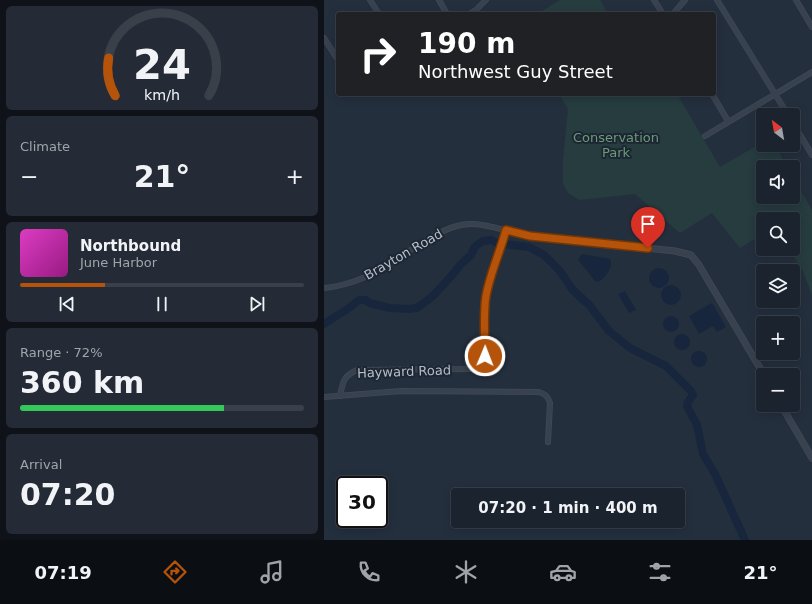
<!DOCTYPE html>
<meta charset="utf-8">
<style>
body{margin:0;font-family:"DejaVu Sans",sans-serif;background:#242b36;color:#f1f3f6;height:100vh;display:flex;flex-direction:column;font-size:15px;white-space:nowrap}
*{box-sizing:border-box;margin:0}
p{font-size:13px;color:#a0a4aa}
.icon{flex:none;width:22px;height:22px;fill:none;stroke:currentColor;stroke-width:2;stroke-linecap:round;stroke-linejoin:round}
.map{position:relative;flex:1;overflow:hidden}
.sheet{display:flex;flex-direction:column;gap:6px;padding:6px;background:#0f1319;width:324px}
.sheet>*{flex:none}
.banner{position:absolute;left:12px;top:12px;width:380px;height:84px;border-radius:4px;box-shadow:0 2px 10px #0003,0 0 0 1px #39404a;background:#202124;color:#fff;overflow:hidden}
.needle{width:26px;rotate:329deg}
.fabs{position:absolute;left:432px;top:108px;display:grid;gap:8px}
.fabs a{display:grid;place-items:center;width:44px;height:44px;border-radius:4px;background:#1b232e;box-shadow:0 2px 10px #0003,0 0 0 1px #39404a;font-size:20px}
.speed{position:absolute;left:12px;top:476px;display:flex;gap:8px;font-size:20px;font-weight:700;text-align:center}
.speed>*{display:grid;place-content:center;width:52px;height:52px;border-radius:50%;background:#1b232e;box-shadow:0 2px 10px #0003,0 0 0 1px #39404a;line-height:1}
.speed .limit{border:2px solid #111;border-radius:6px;background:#fff;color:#111}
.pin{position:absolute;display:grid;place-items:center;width:34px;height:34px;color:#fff;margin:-41px -17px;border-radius:50% 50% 50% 0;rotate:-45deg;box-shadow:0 0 4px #0007}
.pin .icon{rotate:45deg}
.me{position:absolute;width:44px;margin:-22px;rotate:1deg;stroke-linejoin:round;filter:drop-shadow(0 0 3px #0008)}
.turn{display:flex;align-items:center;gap:14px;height:84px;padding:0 16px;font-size:18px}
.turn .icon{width:52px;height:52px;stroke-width:2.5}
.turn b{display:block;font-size:28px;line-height:34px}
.big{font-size:30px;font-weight:700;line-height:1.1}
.sheet .tile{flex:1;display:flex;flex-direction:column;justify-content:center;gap:6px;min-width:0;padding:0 14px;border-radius:6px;background:#242b36}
.sheet .dial{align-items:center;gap:0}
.dial svg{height:104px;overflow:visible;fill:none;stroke:#39404a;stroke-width:7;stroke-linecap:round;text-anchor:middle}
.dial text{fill:#f1f3f6;stroke:none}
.song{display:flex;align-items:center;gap:12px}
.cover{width:48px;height:48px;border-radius:6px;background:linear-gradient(135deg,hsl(310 70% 55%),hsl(310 70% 35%))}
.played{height:4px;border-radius:2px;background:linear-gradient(90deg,#b45309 30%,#39404a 30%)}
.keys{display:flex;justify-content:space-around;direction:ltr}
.heat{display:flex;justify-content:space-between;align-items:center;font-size:22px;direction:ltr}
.charge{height:6px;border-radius:3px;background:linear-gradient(90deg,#34c759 72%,#39404a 0)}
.trip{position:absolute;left:127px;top:488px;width:234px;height:40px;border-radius:4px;background:#1b232e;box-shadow:0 2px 10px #0003,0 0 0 1px #39404a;font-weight:700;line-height:40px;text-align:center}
.tab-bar{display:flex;height:64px;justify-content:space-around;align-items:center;background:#0b0e12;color:#a0a4aa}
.tab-bar .icon{width:28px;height:28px}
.tab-bar .active{color:#b45309}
.tab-bar b{font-size:18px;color:#f1f3f6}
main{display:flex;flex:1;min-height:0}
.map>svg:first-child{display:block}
.green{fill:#263c3f}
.water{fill:#17263c}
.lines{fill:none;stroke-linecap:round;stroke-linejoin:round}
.river{stroke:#17263c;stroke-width:8}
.minor-casing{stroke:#414a57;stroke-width:6}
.tertiary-casing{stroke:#414a57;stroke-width:7}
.minor{stroke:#38414e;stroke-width:4.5}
.tertiary{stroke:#38414e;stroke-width:5.5}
.route-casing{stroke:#753606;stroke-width:10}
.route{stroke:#b45309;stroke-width:7}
.labels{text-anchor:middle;stroke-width:4;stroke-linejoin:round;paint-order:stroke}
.park-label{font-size:13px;fill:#6b9a76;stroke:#1d2633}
.street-label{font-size:13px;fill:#b4bcc9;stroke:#1d2633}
</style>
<main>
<section class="sheet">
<div class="tile dial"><svg viewBox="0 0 100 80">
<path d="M14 69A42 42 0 1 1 86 69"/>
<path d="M14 69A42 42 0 0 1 9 40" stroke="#b45309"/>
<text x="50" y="56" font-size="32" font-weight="700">24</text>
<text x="50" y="72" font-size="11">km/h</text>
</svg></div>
<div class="tile"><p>Climate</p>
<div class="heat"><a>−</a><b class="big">21°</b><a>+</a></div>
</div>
<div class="tile">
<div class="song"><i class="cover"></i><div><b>Northbound</b><p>June Harbor</p></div></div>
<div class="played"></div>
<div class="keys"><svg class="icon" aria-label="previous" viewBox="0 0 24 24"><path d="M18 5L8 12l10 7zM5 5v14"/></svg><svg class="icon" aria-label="pause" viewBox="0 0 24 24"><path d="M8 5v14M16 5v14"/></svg><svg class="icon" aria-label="next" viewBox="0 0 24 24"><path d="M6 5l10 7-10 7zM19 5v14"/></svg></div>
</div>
<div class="tile"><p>Range · 72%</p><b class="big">360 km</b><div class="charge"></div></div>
<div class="tile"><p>Arrival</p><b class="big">07:20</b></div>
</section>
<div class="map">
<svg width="488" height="540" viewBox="0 0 488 540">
<rect width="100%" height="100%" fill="#242f3e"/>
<!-- green -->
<g class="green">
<polygon points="236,0 276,0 284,14 213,14"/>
<polygon points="235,94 353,94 396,167 439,142 439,145 451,145 463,167 439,167 439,197 469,197 469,177 488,210 488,295 478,269 465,249 469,249 469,219 439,219 439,234 416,248 388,213 356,233 311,194 255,200 244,193 239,183 239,160 244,109"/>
</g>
<!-- water -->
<g class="water">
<path d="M258 254 286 259C290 267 281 279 274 282L271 281 255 261 254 259Z"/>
<circle cx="335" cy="278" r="10"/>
<circle cx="347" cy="295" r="10"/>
<polygon points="301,291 312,310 305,313 294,294"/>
<polygon points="388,303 402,327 393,332 389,326 375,334 365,316"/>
<circle cx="347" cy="324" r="8"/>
<circle cx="358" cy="342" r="8"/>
<circle cx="375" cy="359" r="8"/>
</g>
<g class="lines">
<!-- river -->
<polyline class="river" points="0,324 25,308 35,300 41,300 46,303 66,308 85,309 93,308 109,296 129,274 136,265 147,255 150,248 153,245 159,241 167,240 173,243 205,247 220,255 236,271 248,289 266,306 285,331 306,348 342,366 367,391 369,395 364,402 363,406 373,425 379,454 391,474 421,540"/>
<defs>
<g id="minor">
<polyline points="46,0 55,14"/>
<polyline points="115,0 123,14"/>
<polyline points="330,0 339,14"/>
<polyline points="393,0 464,115"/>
<polyline points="472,0 488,27"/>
<polyline points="145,14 152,10 162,0"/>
<polyline points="349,14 361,0"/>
<polyline points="0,38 14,60"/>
<polyline points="388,94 404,121"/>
<polyline points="469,123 488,155"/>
<polyline points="381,136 488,72"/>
<path d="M0 288C22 286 44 277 63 266 84 252 120 224 146 224 158 223 170 228 182 230 176 252 166 274 162 296 159 313 161 338 161 356 158 363 156 366 148 369L33 370C19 376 19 382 16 396"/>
<path d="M0 397 77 391 215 392C221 394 224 396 226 403L224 442"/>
</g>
<g id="tertiary">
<polyline points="182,230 206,236 351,251 367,255 375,265 440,375"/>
<polyline points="457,405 488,458"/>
</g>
</defs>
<!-- minor casing -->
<use href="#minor" class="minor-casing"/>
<!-- tertiary casing -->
<use href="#tertiary" class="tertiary-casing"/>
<!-- minor -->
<use href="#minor" class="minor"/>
<!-- tertiary -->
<use href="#tertiary" class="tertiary"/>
</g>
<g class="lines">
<defs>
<path id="route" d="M161 356C161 337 159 314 162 296 166 274 176 252 182 230L206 236 324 248"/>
</defs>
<!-- route casing -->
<use href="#route" class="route-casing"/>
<!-- route -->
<use href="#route" class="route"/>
</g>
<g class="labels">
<!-- park labels -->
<g class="park-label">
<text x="292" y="142">Conservation<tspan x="292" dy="15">Park</tspan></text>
</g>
<!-- street labels -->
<g class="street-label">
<text transform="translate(79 254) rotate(-30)" y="5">Brayton Road</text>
<text transform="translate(80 371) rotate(-2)" y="5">Hayward Road</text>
</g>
</g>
</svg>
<div class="fabs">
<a><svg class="needle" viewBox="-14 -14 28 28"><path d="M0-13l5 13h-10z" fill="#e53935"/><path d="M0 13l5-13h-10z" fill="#a0a4aa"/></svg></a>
<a><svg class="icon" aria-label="sound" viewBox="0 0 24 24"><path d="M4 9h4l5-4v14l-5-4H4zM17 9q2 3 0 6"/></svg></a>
<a><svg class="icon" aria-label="search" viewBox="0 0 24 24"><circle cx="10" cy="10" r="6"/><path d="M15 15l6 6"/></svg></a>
<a><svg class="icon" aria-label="layers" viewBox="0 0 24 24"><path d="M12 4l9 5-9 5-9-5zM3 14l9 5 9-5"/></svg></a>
<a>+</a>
<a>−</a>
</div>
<div class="speed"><div class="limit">30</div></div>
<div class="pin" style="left:324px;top:248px;background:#d93025"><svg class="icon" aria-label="arrive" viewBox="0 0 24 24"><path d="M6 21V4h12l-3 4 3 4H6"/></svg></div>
<svg class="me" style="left:161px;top:356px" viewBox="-20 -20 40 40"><circle r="17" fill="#b45309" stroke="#fff" stroke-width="3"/><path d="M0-11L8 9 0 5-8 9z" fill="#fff"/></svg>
<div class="trip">07:20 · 1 min · 400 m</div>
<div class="banner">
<div class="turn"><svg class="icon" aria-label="right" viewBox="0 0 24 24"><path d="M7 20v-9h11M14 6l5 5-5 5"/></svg><div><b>190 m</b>Northwest Guy Street</div></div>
</div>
</div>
</main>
<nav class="tab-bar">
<b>07:19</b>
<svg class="icon active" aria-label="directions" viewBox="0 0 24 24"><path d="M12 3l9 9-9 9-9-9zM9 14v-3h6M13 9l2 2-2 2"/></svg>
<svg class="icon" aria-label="music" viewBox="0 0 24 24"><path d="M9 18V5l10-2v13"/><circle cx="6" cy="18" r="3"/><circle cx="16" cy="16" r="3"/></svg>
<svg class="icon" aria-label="phone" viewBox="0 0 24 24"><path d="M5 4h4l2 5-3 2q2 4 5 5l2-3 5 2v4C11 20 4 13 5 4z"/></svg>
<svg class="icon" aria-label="climate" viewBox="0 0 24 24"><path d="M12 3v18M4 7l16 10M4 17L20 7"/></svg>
<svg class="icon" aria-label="car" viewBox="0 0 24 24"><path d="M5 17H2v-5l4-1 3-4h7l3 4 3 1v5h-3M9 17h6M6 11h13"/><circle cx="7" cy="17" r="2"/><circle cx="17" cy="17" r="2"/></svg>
<svg class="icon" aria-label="filters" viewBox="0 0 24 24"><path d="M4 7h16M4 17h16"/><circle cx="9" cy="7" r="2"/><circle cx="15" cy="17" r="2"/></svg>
<b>21°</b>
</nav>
